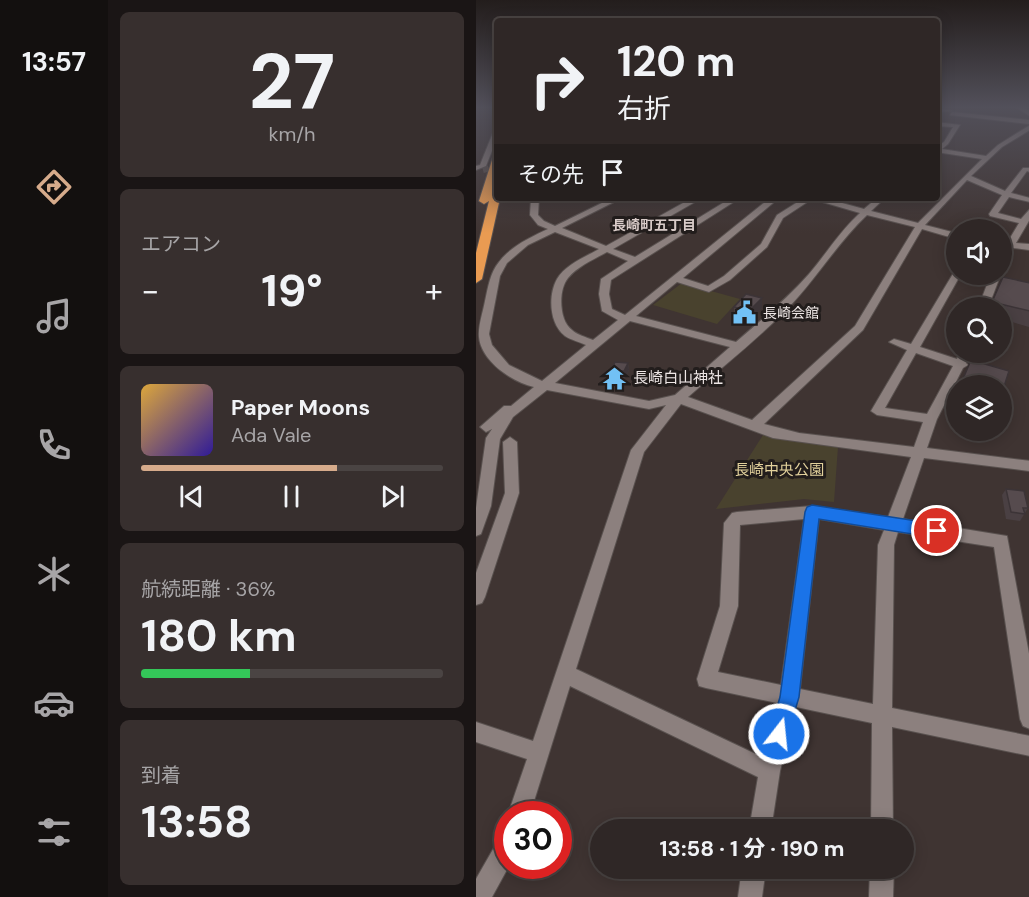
<!DOCTYPE html>
<html lang="ja">
<meta charset="utf-8">
<style>
body{margin:0;font-family:"DM Sans","Noto Sans JP",sans-serif;background:#372f2e;color:#f1f3f6;height:100vh;display:flex;flex-direction:column;font-size:22px;white-space:nowrap}
*{box-sizing:border-box;margin:0}
p{font-size:20px;color:#a7a5a7}
.icon{flex:none;width:33px;height:33px;fill:none;stroke:currentColor;stroke-width:2;stroke-linecap:round;stroke-linejoin:round}
.map{position:relative;flex:1;overflow:hidden}
.side{display:flex;flex-direction:column;gap:12px;padding:12px;background:#1a1515;width:368px}
.side>*{flex:none}
.hud{position:absolute;left:18px;top:18px;width:446px;height:183px;border-radius:6px;box-shadow:0 3px 15px #0003,0 0 0 2px #4a4443;background:#2f2726;color:#f1f3f6;overflow:hidden}
.fabs{position:absolute;left:470px;top:219px;display:grid;gap:12px}
.fabs a{display:grid;place-items:center;width:66px;height:66px;border-radius:50%;background:#2f2726;box-shadow:0 3px 15px #0003,0 0 0 2px #4a4443;font-size:30px}
.speed{position:absolute;left:18px;top:801px;display:flex;gap:12px;font-size:30px;font-weight:700;text-align:center}
.speed>*{display:grid;place-content:center;width:78px;height:78px;border-radius:50%;background:#2f2726;box-shadow:0 3px 15px #0003,0 0 0 2px #4a4443;line-height:1}
.speed .limit{border:9px solid #d22;background:#fff;color:#111}
.pin{position:absolute;display:grid;place-items:center;width:51px;height:51px;color:#fff;margin:-26px;border:3px solid #fff;border-radius:50%;box-shadow:0 2px 6px #0007}
.me{position:absolute;width:66px;margin:-33px;rotate:16deg;stroke-linejoin:round;filter:drop-shadow(0 0 4px #0008)}
.turn{display:flex;align-items:center;gap:21px;height:126px;padding:0 24px;font-size:27px}
.turn .icon{width:78px;height:78px;stroke-width:2.5}
.turn b{display:block;font-size:42px;line-height:51px}
.then{display:flex;align-items:center;height:57px;padding:0 24px;background:#0003;gap:12px;font-size:22px}
.big{font-size:45px;font-weight:700;line-height:1.1}
.side .tile{flex:1;display:flex;flex-direction:column;justify-content:center;gap:9px;min-width:0;padding:0 21px;border-radius:9px;background:#372f2e}
.side .dial{align-items:center;gap:0}
.dial b{font-size:78px;line-height:1}
.song{display:flex;align-items:center;gap:18px}
.cover{width:72px;height:72px;border-radius:9px;background:linear-gradient(135deg,hsl(40 70% 55%),hsl(250 70% 35%))}
.played{height:6px;border-radius:3px;background:linear-gradient(90deg,#d6ab8b 65%,#4a4443 65%)}
.keys{display:flex;justify-content:space-around;direction:ltr}
.heat{display:flex;justify-content:space-between;align-items:center;font-size:33px;direction:ltr}
.charge{height:9px;border-radius:4px;background:linear-gradient(90deg,#34c759 36%,#4a4443 0)}
.trip{position:absolute;left:114px;top:819px;width:324px;height:60px;border-radius:30px;background:#2f2726;box-shadow:0 3px 15px #0003,0 0 0 2px #4a4443;font-weight:700;line-height:60px;text-align:center}
main{display:flex;flex:1;min-height:0}
.tabs{display:flex;flex-direction:column;width:108px;justify-content:space-around;align-items:center;background:#13100f;color:#a7a5a7}
.tabs .icon{width:42px;height:42px}
.tabs .on{color:#d6ab8b}
.tabs b{font-size:27px;color:#f1f3f6}
.map>svg:first-child{display:block}
.green{fill:#49422e}
.lines{fill:none;stroke-linecap:round;stroke-linejoin:round}
.minor-tunnel{stroke:#594f4d;stroke-width:6;stroke-dasharray:6 3;stroke-linecap:butt}
.minor-casing{stroke:#59514f;stroke-width:2}
.highway-casing{stroke:#59514f;stroke-width:2}
.minor{fill:#8c807e;fill-rule:evenodd}
.highway{fill:#e99b52;fill-rule:evenodd}
.wall{fill:#4a4043}
.shaded-wall{fill:#3c3437}
.building{fill:#564b4e;stroke:#3c3437;stroke-width:1.5}
.route{fill:#1a73e8;stroke:#114b97;stroke-width:1.5}
.labels{text-anchor:middle;stroke-width:6;stroke-linejoin:round;paint-order:stroke}
.far-neighbourhood-label{font-size:14px;font-weight:bold;fill:#d8cbc8;stroke:#221d1c}
.far-poi-label{font-size:14px;fill:#eee7e6;stroke:#221d1c;text-anchor:start}
.poi-label{font-size:15px;fill:#eee7e6;stroke:#221d1c;text-anchor:start}
.park-label{font-size:15px;fill:#e2d19c;stroke:#221d1c}
</style>
<main>
<nav class="tabs">
<b>13:57</b>
<svg class="icon on" aria-label="directions" viewBox="0 0 24 24"><path d="M12 3l9 9-9 9-9-9zM9 14v-3h6M13 9l2 2-2 2"/></svg>
<svg class="icon" aria-label="music" viewBox="0 0 24 24"><path d="M9 18V5l10-2v13"/><circle cx="6" cy="18" r="3"/><circle cx="16" cy="16" r="3"/></svg>
<svg class="icon" aria-label="phone" viewBox="0 0 24 24"><path d="M5 4h4l2 5-3 2q2 4 5 5l2-3 5 2v4C11 20 4 13 5 4z"/></svg>
<svg class="icon" aria-label="climate" viewBox="0 0 24 24"><path d="M12 3v18M4 7l16 10M4 17L20 7"/></svg>
<svg class="icon" aria-label="car" viewBox="0 0 24 24"><path d="M5 17H2v-5l4-1 3-4h7l3 4 3 1v5h-3M9 17h6M6 11h13"/><circle cx="7" cy="17" r="2"/><circle cx="17" cy="17" r="2"/></svg>
<svg class="icon" aria-label="filters" viewBox="0 0 24 24"><path d="M4 7h16M4 17h16"/><circle cx="9" cy="7" r="2"/><circle cx="15" cy="17" r="2"/></svg>
</nav>
<section class="side">
<div class="tile dial"><b>27</b><p>km/h</p></div>
<div class="tile"><p>エアコン</p>
<div class="heat"><a>−</a><b class="big">19°</b><a>+</a></div>
</div>
<div class="tile">
<div class="song"><i class="cover"></i><div><b>Paper Moons</b><p>Ada Vale</p></div></div>
<div class="played"></div>
<div class="keys"><svg class="icon" aria-label="previous" viewBox="0 0 24 24"><path d="M18 5L8 12l10 7zM5 5v14"/></svg><svg class="icon" aria-label="pause" viewBox="0 0 24 24"><path d="M8 5v14M16 5v14"/></svg><svg class="icon" aria-label="next" viewBox="0 0 24 24"><path d="M6 5l10 7-10 7zM19 5v14"/></svg></div>
</div>
<div class="tile"><p>航続距離 · 36%</p><b class="big">180 km</b><div class="charge"></div></div>
<div class="tile"><p>到着</p><b class="big">13:58</b></div>
</section>
<div class="map">
<svg width="554" height="897" viewBox="0 0 554 897">
<rect width="100%" height="100%" fill="#3f3432"/>
<!-- green -->
<g class="green">
<polygon points="206,283 264,299 241,324 177,305"/>
<polygon points="287,435 362,447 358,502 328,499 240,509"/>
</g>
<g class="lines">
<!-- minor-tunnel -->
<polyline class="minor-tunnel" points="7,170 21,166"/>
<defs>
<g id="minor">
<polygon points="460,108 477,111 460,112"/>
<polygon points="541,108 547,108 554,111 554,116"/>
<polygon points="476,112 554,120 554,124 474,115"/>
<path d="M460 122 484 125 472 144 466 149 510 156 522 145 554 125V130L526 147 495 176 529 191 547 168H554V172L551 171 535 193 554 198V202L533 197 522 213 545 219 554 209V219L540 243 554 244V250L537 248 528 263 525 264V253L528 248 525 247V243H531L543 223 514 216 513 214 526 195 491 180 449 225 480 233V239L446 229 387 330 288 424 323 433 438 447 447 422 401 415 395 411 431 350 413 342 418 339 435 344 478 272 485 274 444 347 481 359 484 352H495L490 363 492 365 487 368 461 419 451 448 554 461V471L448 458 427 519 531 536 554 659V729L547 726 544 719 518 547 422 532 418 545 416 708 554 736V756L416 727 417 830H395L396 723 320 707 304 771 295 830H273L282 777 94 686 54 814H32L51 759 0 742V722L57 741 155 450 190 405 173 409 71 390 37 417 24 439 15 506 5 534 0 536V508L10 438 16 429 10 432 4 427 28 406H35L58 387C36 382 5 361 3 337 2 326 7 312 9 301 12 287 14 273 23 262 35 246 55 237 72 229L62 225 54 215 55 198H63L62 215 68 221 79 226 136 198H146L86 228 130 246 216 198H226L137 249 159 257 255 198H264L135 280 133 294 136 309 149 315 294 198H303L207 278 232 286 248 276 285 244 301 215 328 198H348L388 209 401 198H409L395 211 442 223 506 159 460 152V147L468 142 477 127 460 126ZM336 199 384 213C364 231 350 254 333 274 311 299 285 320 260 342L160 316 201 282 233 292 254 280 291 247 307 218ZM391 215 439 227 379 326 276 420 212 397C246 367 282 339 313 307 341 278 362 242 391 215ZM79 232 123 249C109 257 89 265 81 279 72 295 73 324 89 336 95 340 104 342 110 345L66 381 33 365 16 345 13 334 24 276 31 263 52 245ZM131 252 152 261 125 279 123 294 126 311 142 320 117 340C110 337 101 335 96 330 83 321 82 290 92 278 102 266 117 260 131 252ZM154 321 254 347 199 395 173 401 79 383ZM440 353 477 366 451 414 409 408ZM205 404 297 438 435 457 412 517 336 506 261 512 256 513 248 523 244 606 221 679 223 686 230 688 301 703 286 757 100 669 168 452ZM328 519 305 685 242 672 262 606 264 525ZM343 519 408 530 402 545 397 704 324 689Z"/>
<polygon points="21,128 21,138 10,166 0,170 0,166 4,165 18,130"/>
<polygon points="515,274 525,274 512,308 502,308"/>
<polygon points="34,437 41,442 43,493 9,597 6,603 0,605 0,573 29,493 27,442"/>
<polygon points="32,834 32,866 33,866 16,897 0,897 0,879 24,837"/>
<polygon points="266,868 290,868 286,897 262,897"/>
<polygon points="394,868 418,868 417,897 393,897"/>
</g>
<polygon id="highway" points="21,154 21,173 17,186 21,185 21,198 24,198 6,279 0,283 0,253 13,201 8,204 3,201 17,157"/>
</defs>
<!-- minor casing -->
<use href="#minor" class="minor-casing"/>
<!-- highway casing -->
<use href="#highway" class="highway-casing"/>
<!-- minor -->
<use href="#minor" class="minor"/>
<!-- highway -->
<use href="#highway" class="highway"/>
</g>
<!-- wall -->
<g class="wall">
<polygon points="527,277 554,283 553,327 525,319 525,308 513,308"/>
<polygon points="258,307 286,308 273,322 258,317"/>
<polygon points="152,363 153,370 149,378 146,378 142,387 133,386 131,379"/>
<polygon points="530,489 552,508 544,521 530,519 526,495"/>
</g>
<!-- shaded-wall -->
<g class="shaded-wall">
<polygon points="286,298 286,308 273,322 273,311"/>
<polygon points="152,363 153,370 149,378 148,371"/>
<polygon points="144,371 146,378 142,387 140,380"/>
</g>
<!-- building -->
<g class="building">
<polygon points="527,277 554,283 554,311 516,302"/>
<polygon points="270,294 286,298 273,311 258,307"/>
<polygon points="495,360 533,371 525,396 525,386 484,386"/>
<polygon points="139,362 152,363 148,371 144,371 140,380 131,379"/>
<polygon points="530,489 548,491 552,508 547,508 549,514 535,512"/>
</g>
<!-- sky -->
<linearGradient id="sky" x2="0" y2="1"><stop stop-color="#231d1c"/><stop offset="0.46" stop-color="#52505a"/><stop offset="1" stop-color="#52505a" stop-opacity="0"/></linearGradient>
<rect width="554" height="233" fill="url(#sky)"/>
<!-- route -->
<polygon class="route" points="336,505 461,524 466,526 469,531 466,536 461,538 343,519 323,697 310,741 303,744 296,741 293,734 304,697 329,512 331,507"/>
<!-- icons -->
<defs>
<symbol id="civic-bare" viewBox="-9 -9 18 18"><path d="M-.6-6.5H3V-4.5H.6V-3L4-1V1h2V6H-6V1h2V-1L-.6-3ZM-1.2 2.5V6h2.4V2.5Z" fill="#72c1f5" stroke="#221d1c" stroke-width="2.5" paint-order="stroke"/></symbol>
<symbol id="temple-bare" viewBox="-9 -9 18 18"><path d="M0-6L5-2H3V0L6.5 2.5H4V6H1.5V3h-3V6H-4V2.5H-6.5L-3 0V-2H-5Z" fill="#72c1f5" stroke="#221d1c" stroke-width="2.5" paint-order="stroke"/></symbol>
</defs>
<g fill-rule="evenodd">
<use href="#civic-bare" x="252" y="296" width="33" height="33"/>
<use href="#temple-bare" x="122" y="362" width="33" height="33"/>
</g>
<g class="labels">
<!-- far-neighbourhood labels -->
<g class="far-neighbourhood-label">
<text x="178" y="230">長崎町五丁目</text>
</g>
<!-- far-poi labels -->
<g class="far-poi-label">
<text x="287" y="318">長崎会館</text>
</g>
<!-- poi labels -->
<g class="poi-label">
<text x="157" y="383">長崎白山神社</text>
</g>
<!-- park labels -->
<g class="park-label">
<text x="303" y="475">長崎中央公園</text>
</g>
</g>
</svg>
<div class="fabs">
<a><svg class="icon" aria-label="sound" viewBox="0 0 24 24"><path d="M4 9h4l5-4v14l-5-4H4zM17 9q2 3 0 6"/></svg></a>
<a><svg class="icon" aria-label="search" viewBox="0 0 24 24"><circle cx="10" cy="10" r="6"/><path d="M15 15l6 6"/></svg></a>
<a><svg class="icon" aria-label="layers" viewBox="0 0 24 24"><path d="M12 4l9 5-9 5-9-5zM3 14l9 5 9-5"/></svg></a>
</div>
<div class="speed"><div class="limit">30</div></div>
<div class="pin" style="left:461px;top:531px;background:#d93025"><svg class="icon" aria-label="arrive" viewBox="0 0 24 24"><path d="M6 21V4h12l-3 4 3 4H6"/></svg></div>
<svg class="me" style="left:303px;top:734px" viewBox="-20 -20 40 40"><circle r="17" fill="#1a73e8" stroke="#fff" stroke-width="3"/><path d="M0-11L8 9 0 5-8 9z" fill="#fff"/></svg>
<div class="trip">13:58 · 1 分 · 190 m</div>
<div class="hud">
<div class="turn"><svg class="icon" aria-label="right" viewBox="0 0 24 24"><path d="M7 20v-9h11M14 6l5 5-5 5"/></svg><div><b>120 m</b>右折</div></div>
<div class="then">その先<svg class="icon" aria-label="arrive" viewBox="0 0 24 24"><path d="M6 21V4h12l-3 4 3 4H6"/></svg></div>
</div>
</div>
</main>
